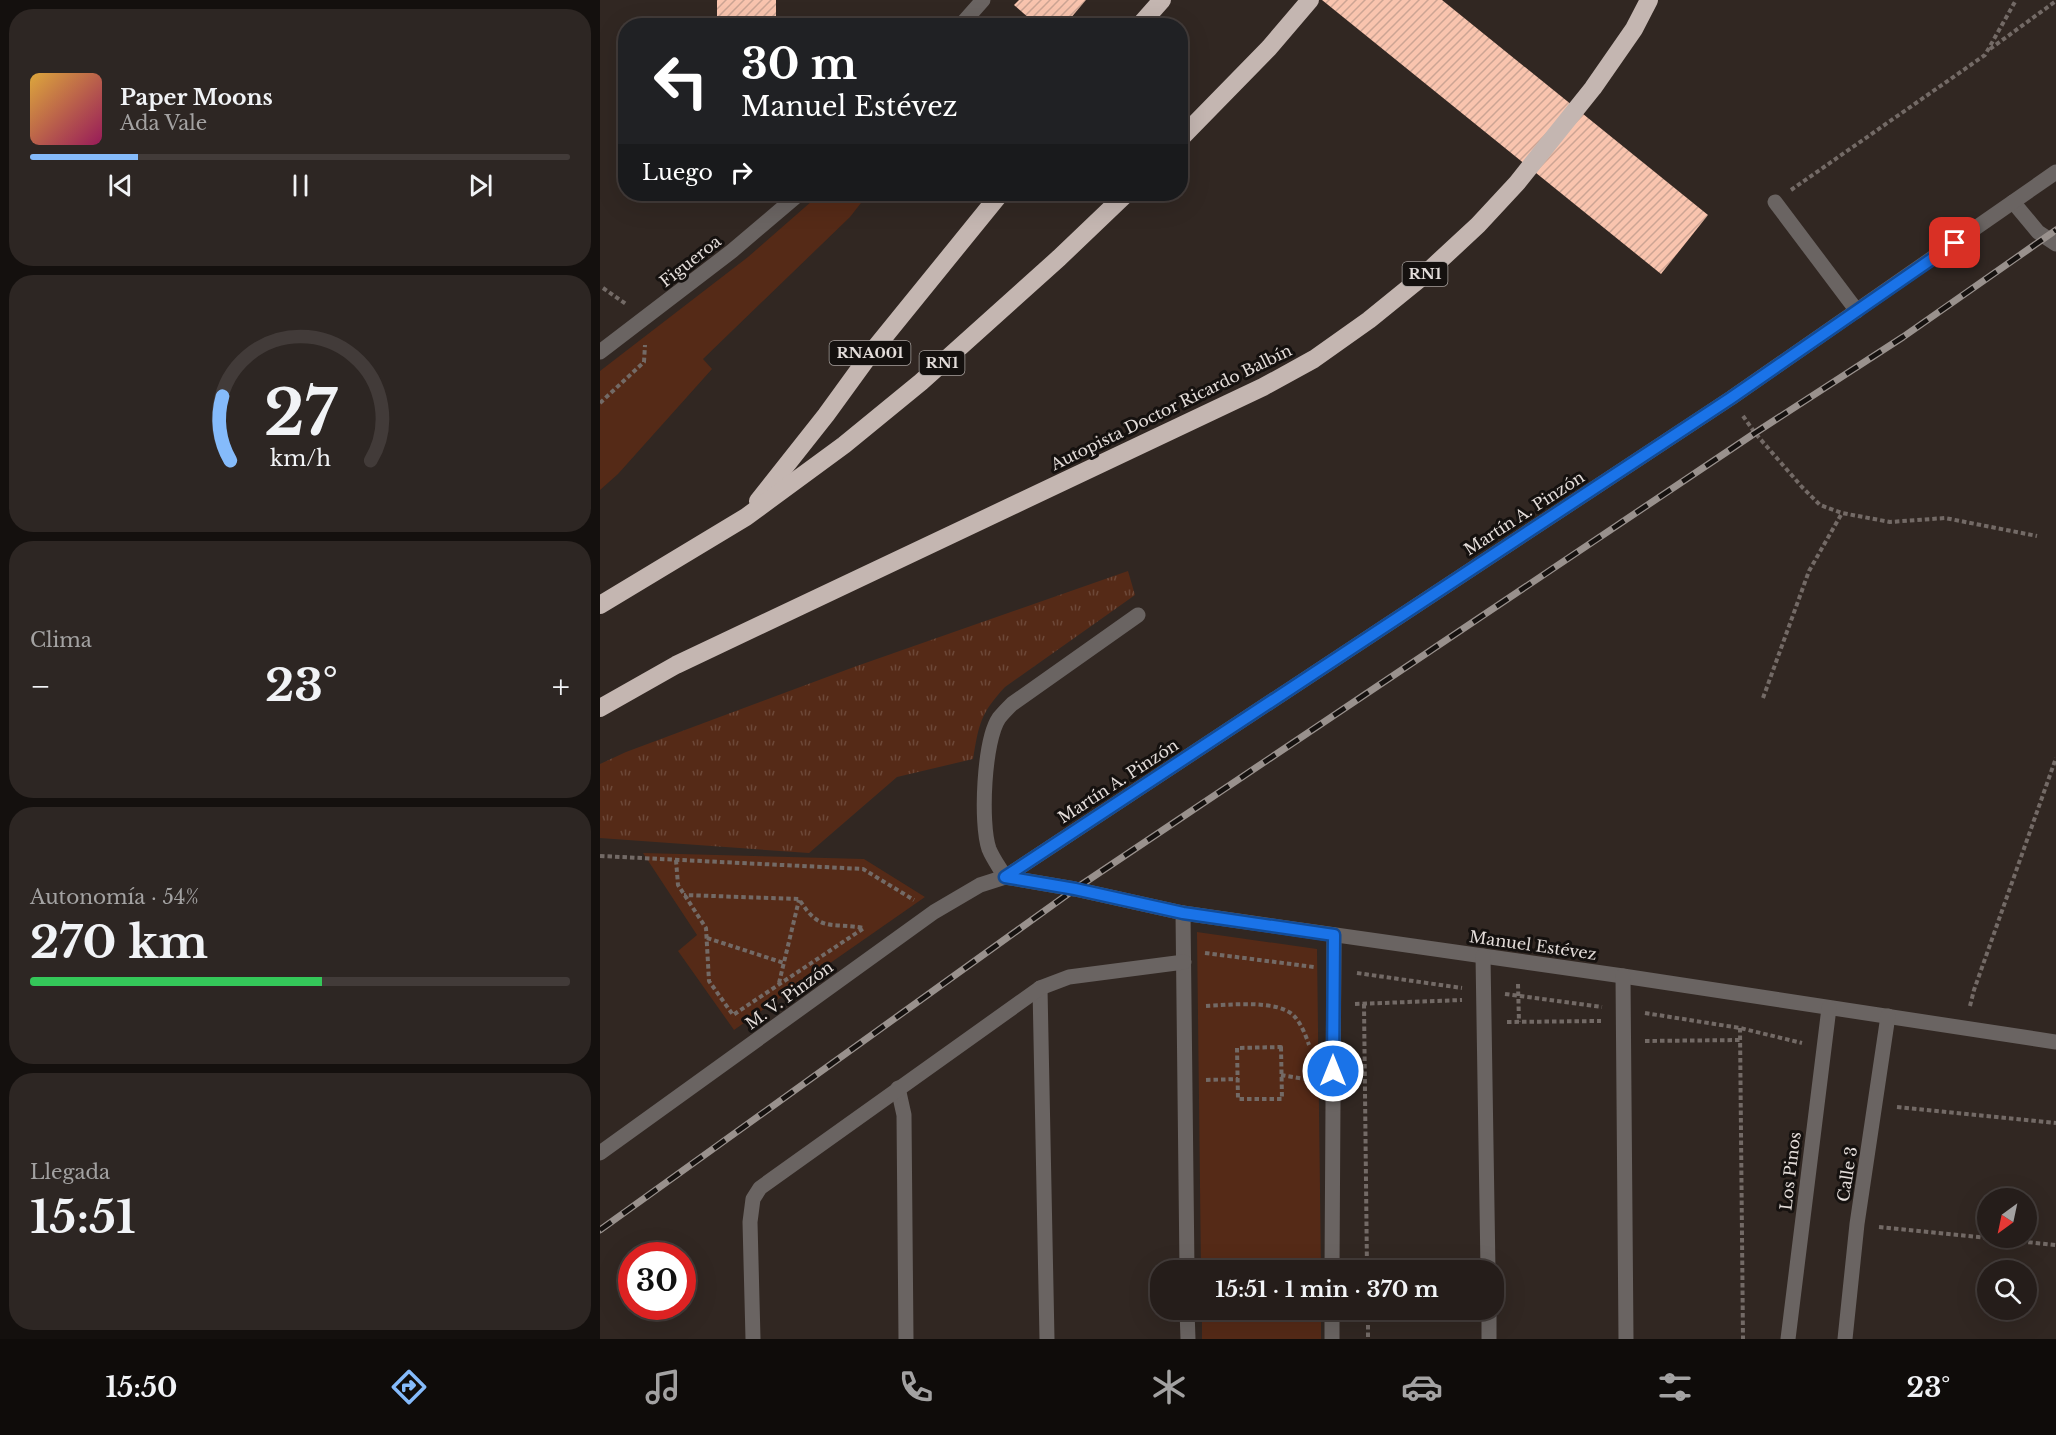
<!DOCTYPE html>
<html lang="es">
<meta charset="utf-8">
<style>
body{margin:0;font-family:"Libre Baskerville",serif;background:#2d2623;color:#f1f3f6;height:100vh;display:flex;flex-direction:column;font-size:22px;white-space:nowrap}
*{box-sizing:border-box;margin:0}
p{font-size:20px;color:#a3a2a2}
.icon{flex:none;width:33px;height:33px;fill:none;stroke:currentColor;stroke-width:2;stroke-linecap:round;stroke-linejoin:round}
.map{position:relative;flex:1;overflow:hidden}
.panel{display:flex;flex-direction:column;gap:9px;padding:9px;background:#14100e;width:600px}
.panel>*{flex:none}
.hud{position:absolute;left:18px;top:18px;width:570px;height:183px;border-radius:24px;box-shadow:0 6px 24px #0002,0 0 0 2px #423b39;background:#202124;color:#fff;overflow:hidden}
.needle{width:39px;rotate:213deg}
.tools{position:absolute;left:1377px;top:1188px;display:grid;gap:12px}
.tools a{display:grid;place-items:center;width:60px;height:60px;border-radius:50%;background:#251d1a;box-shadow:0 6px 24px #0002,0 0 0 2px #423b39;font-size:30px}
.speed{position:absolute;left:18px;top:1242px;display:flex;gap:12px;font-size:30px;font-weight:700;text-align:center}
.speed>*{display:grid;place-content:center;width:78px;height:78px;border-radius:50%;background:#251d1a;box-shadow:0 6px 24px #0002,0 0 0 2px #423b39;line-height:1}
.speed .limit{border:9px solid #d22;background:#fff;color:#111}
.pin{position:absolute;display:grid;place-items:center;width:51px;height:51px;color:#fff;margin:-26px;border-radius:12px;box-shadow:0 3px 9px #0006}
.me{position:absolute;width:66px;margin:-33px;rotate:0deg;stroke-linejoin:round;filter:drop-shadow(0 0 4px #0008)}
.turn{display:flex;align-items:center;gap:21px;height:126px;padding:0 24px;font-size:27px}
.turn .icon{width:78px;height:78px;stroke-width:2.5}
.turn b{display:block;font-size:42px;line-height:51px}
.then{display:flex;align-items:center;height:57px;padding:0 24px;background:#0003;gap:12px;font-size:22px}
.big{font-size:45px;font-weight:800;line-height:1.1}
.panel .widget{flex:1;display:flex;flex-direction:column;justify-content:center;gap:9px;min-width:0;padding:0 21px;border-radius:24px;background:#2d2623}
.panel .dial{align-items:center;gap:0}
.dial svg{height:156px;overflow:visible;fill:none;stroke:#423b39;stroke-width:7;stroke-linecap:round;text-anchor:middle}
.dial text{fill:#f1f3f6;stroke:none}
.song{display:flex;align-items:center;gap:18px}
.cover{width:72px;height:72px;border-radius:9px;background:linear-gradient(135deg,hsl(40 70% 55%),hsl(330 70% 35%))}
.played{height:6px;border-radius:3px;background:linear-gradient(90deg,#85bbfb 20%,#423b39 20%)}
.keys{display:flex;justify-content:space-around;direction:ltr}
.heat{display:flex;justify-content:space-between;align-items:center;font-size:33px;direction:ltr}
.charge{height:9px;border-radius:4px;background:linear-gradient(90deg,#34c759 54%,#423b39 0)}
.trip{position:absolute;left:550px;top:1260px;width:354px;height:60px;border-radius:24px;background:#251d1a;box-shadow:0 6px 24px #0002,0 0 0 2px #423b39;font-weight:800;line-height:60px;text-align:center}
.tab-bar{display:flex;height:96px;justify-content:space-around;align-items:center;background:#0f0c0a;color:#a3a2a2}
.tab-bar .icon{width:42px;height:42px}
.tab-bar .selected{color:#85bbfb}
.tab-bar b{font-size:27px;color:#f1f3f6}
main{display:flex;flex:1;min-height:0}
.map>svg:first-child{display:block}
.grass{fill:url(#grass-tufts)}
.park{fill:#552a17}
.building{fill:url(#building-hatch)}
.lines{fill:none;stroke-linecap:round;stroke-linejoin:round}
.path{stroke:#736a66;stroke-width:4;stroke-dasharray:4.5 3;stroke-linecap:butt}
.minor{stroke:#6a6462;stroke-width:15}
.motorway{stroke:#c4b6b1;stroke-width:18}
.rail-casing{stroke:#99918d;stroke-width:7}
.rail{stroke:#15110f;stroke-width:4.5;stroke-dasharray:14;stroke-linecap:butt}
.route-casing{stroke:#114b97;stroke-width:15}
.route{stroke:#1a73e8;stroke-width:10}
.labels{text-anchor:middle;stroke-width:6;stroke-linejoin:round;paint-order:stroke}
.shield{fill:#15110f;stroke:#a6a09d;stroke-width:1.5}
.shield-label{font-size:15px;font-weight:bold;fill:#e4ddda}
.street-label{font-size:16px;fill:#e4ddda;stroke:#15110f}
</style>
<main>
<section class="panel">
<div class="widget">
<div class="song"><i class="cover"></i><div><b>Paper Moons</b><p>Ada Vale</p></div></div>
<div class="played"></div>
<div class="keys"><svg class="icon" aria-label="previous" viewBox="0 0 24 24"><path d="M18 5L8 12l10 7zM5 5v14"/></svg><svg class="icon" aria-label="pause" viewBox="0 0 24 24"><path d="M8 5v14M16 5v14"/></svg><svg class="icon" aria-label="next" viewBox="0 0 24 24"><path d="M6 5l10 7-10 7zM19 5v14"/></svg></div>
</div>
<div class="widget dial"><svg viewBox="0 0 100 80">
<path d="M14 69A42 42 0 1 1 86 69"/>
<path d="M14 69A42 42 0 0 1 10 36" stroke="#85bbfb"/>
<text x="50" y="56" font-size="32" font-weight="700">27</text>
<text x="50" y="72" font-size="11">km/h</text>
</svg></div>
<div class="widget"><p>Clima</p>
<div class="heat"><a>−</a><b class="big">23°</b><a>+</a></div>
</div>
<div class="widget"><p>Autonomía · 54%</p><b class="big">270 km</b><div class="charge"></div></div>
<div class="widget"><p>Llegada</p><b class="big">15:51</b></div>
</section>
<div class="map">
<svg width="1456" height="1339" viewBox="0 0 1456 1339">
<defs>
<pattern id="grass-tufts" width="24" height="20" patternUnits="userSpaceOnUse" patternTransform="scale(1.5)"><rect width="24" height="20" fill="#552a17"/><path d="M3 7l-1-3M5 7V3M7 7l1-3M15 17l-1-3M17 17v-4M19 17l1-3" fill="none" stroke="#6d4838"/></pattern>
<pattern id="building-hatch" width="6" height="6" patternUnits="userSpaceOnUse" patternTransform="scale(1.5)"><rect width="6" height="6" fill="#f9c4ae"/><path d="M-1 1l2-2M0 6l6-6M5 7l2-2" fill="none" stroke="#cca493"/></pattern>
</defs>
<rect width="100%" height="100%" fill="#312722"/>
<!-- grass -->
<path class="grass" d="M528 571 535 595 405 687C380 714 379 724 373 759L297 777 209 853 0 838V764L26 752 254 667Z"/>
<!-- park -->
<g class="park">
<polygon points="220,194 268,194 250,217 103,359 112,369 18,474 0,490 0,371 148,257"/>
<polygon points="43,853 264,859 325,897 134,1030 78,951 97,935"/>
<polygon points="597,932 717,949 721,1270 601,1270"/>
<rect x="602" y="1310" width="119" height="29"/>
</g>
<!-- building -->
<g class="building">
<rect x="117" y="0" width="59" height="26"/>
<polygon points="419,0 486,0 464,26 438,26 414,5"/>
<polygon points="722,0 842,0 1108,215 1061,274"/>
</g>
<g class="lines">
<!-- path -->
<g class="path">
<polyline points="1390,49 1456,1"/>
<polyline points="1191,190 1385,55 1416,0"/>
<polyline points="3,288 26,304"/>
<polyline points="0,403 44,362 45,345"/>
<polyline points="1143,416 1155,433 1202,487 1220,505 1242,513 1290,522 1345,518 1437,536"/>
<polyline points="1163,698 1209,571 1242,513"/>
<polyline points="0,856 263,869 314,900"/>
<path d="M76 860 78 885 106 928 109 981 133 1015 264 928C230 922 220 933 199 899L84 895"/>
<polyline points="107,938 184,963"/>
<polyline points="605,953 714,967"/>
<polyline points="757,973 862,988"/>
<polyline points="179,983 199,900"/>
<polyline points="918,984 919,1022"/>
<polyline points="905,994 1002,1007"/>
<polyline points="755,1004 862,1000"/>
<polyline points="764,1004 767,1270"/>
<path d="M606 1006C628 1005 678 999 694 1016 701 1023 706 1036 709 1045"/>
<polyline points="1370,1006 1374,990 1456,758"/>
<polyline points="1045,1013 1140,1028 1202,1043"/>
<polyline points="907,1022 1001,1021"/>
<polyline points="1140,1028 1143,1339"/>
<polyline points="1045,1041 1141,1040"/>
<polygon points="681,1047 682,1099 638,1099 637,1048"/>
<polyline points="681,1075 710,1080"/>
<polyline points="606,1080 638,1079"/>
<polyline points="1297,1107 1456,1123"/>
<polyline points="1279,1227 1456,1245"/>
<polyline points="768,1310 768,1339"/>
</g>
<!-- minor -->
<g class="minor">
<polyline points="360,26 383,0"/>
<polyline points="1175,202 1257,311"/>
<polyline points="1413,202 1438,232 1456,244"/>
<polyline points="0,352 132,251 199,194"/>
<polyline points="405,877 475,889 583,913 1023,976 1456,1042"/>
<path d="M405 877C400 868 393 859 389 849 380 823 384 740 399 718 403 713 408 708 412 704L538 615"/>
<polyline points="583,913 587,1270"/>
<polyline points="883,956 888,1270"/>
<polyline points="1023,976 1026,1339"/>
<polyline points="440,988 447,1339"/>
<polyline points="298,1088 304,1115 306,1339"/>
<polyline points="0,1153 334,912 380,885 405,877 1131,398 1456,172"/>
<polyline points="732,1270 734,935"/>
<polyline points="587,1310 588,1339"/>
<polyline points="889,1310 889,1339"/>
<polyline points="153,1339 150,1222 153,1199 160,1188 440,988 469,977 584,962"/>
<polyline points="732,1339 732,1310"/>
<polyline points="1188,1339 1229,1008"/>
<polyline points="1245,1339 1257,1224 1288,1016"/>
</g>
<!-- motorway -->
<g class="motorway">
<polyline points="539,26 562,0"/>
<polyline points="580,139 669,48 710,0"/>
<polyline points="158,501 226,415 271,353 400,194"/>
<polyline points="0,605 146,517 244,445 321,382 459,258 526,194"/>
<polyline points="0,708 76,665 663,387 714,359 769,320 822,277 878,225 917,183 993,88 1034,29 1049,0"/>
</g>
<defs>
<polyline id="rail" points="0,1230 475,889 1155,433 1303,337 1456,230"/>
</defs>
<!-- rail casing -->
<use href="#rail" class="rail-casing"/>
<!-- rail -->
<use href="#rail" class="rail"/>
</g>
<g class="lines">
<defs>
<polyline id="route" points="733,1071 734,935 583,913 475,889 405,877 1131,398 1355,243"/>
</defs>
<!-- route casing -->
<use href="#route" class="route-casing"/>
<!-- route -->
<use href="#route" class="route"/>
</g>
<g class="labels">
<!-- shield labels -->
<g class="shield">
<rect x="802.5" y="262" width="45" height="24" rx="4.5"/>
<rect x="229.5" y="341" width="81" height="24" rx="4.5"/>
<rect x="319.5" y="351" width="45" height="24" rx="4.5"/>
</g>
<g class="shield-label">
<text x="825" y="279">RN1</text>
<text x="270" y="358">RNA001</text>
<text x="342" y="368">RN1</text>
</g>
<!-- street labels -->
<g class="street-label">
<text transform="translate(90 261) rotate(-38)" y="6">Figueroa</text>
<text transform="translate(571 407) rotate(-26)" y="6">Autopista Doctor Ricardo Balbín</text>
<text transform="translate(924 513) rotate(-33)" y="6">Martín A. Pinzón</text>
<text transform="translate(518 781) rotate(-33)" y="6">Martín A. Pinzón</text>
<text transform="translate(933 945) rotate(8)" y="6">Manuel Estévez</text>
<text transform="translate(189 995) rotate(-36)" y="6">M. V. Pinzón</text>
<text transform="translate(1190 1171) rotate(-83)" y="6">Los Pinos</text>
<text transform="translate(1247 1174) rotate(-81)" y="6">Calle 3</text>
</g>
</g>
</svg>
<div class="tools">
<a><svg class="needle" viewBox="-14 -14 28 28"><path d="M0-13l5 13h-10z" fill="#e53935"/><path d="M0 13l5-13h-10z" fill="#a3a2a2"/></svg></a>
<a><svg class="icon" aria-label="search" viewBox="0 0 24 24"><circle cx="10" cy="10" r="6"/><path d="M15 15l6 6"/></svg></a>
</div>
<div class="speed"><div class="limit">30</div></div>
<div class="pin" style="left:1355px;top:243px;background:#d93025"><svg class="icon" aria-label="arrive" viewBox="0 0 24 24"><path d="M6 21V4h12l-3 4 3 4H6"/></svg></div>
<svg class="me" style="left:733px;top:1071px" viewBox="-20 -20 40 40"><circle r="17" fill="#1a73e8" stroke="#fff" stroke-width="3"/><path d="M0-11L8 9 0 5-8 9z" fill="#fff"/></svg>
<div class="trip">15:51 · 1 min · 370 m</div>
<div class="hud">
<div class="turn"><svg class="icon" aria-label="left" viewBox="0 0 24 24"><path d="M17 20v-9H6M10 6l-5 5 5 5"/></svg><div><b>30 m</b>Manuel Estévez</div></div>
<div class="then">Luego<svg class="icon" aria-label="right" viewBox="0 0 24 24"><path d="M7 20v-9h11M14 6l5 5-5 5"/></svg></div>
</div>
</div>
</main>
<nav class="tab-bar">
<b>15:50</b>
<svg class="icon selected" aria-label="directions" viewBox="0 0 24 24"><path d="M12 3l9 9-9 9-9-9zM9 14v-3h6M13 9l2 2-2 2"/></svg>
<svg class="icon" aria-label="music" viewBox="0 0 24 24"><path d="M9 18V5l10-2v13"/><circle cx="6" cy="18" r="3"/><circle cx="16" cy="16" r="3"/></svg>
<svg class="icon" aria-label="phone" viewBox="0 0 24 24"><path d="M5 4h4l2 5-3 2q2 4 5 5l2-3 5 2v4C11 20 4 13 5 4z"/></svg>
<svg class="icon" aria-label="climate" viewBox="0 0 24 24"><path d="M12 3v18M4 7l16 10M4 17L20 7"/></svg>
<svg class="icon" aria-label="car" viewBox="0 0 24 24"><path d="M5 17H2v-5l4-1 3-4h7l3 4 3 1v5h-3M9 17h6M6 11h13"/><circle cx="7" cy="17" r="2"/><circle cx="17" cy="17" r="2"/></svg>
<svg class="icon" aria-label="filters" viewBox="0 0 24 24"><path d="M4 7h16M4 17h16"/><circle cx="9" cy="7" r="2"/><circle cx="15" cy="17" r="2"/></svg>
<b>23°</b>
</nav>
